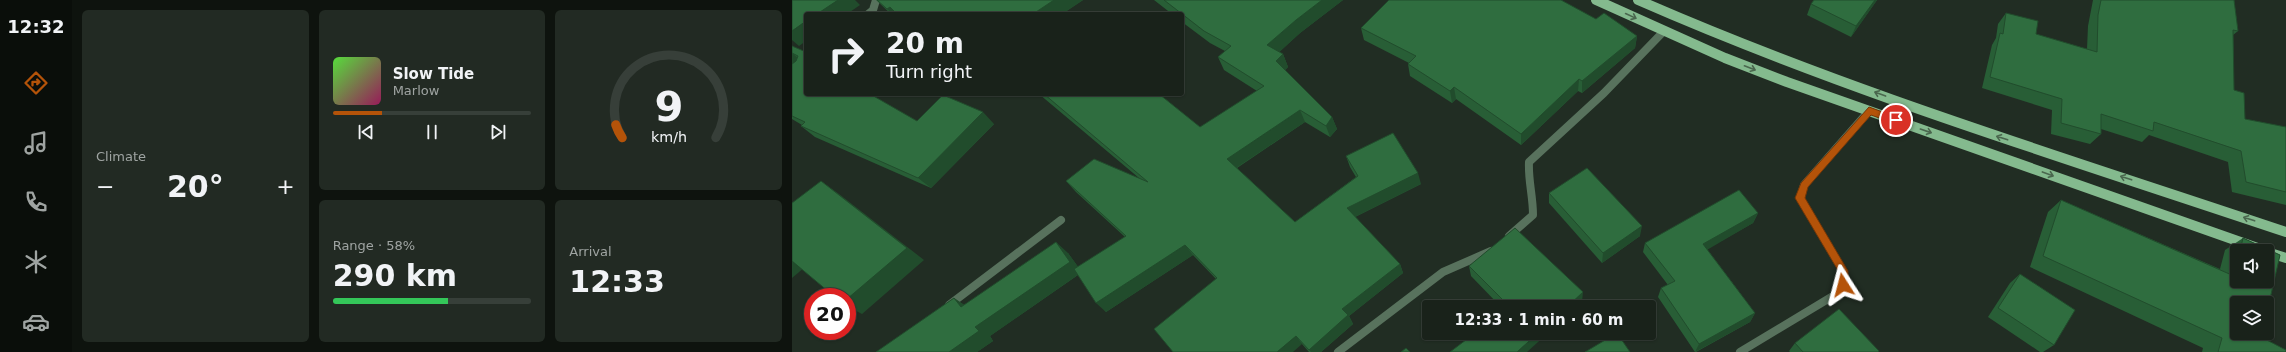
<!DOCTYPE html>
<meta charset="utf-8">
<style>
body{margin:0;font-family:"DejaVu Sans",sans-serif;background:#222a23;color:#f1f3f6;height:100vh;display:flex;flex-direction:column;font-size:15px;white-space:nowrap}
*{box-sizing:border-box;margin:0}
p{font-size:13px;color:#9fa4a2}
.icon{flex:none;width:22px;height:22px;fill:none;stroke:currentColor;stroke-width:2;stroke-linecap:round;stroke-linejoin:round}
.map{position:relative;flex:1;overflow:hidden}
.panel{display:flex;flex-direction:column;gap:10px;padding:10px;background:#0e130e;width:720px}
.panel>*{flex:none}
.guide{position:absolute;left:12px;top:12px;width:380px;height:84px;border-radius:4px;box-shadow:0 1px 3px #0004,0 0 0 1px #373f39;background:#19221a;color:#f1f3f6;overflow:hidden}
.buttons{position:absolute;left:1438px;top:244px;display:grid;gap:8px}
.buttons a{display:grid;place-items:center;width:44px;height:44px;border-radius:4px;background:#19221a;box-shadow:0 1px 3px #0004,0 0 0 1px #373f39;font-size:20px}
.speed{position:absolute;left:12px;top:288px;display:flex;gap:8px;font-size:20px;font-weight:700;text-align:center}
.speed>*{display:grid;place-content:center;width:52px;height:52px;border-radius:50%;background:#19221a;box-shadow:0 1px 3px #0004,0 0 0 1px #373f39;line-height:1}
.speed .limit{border:6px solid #d22;background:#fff;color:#111}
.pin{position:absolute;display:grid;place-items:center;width:34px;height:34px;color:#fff;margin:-17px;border:2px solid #fff;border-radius:50%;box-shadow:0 1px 4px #0007}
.me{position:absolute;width:44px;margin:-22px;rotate:351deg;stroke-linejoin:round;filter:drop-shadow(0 0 3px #0008)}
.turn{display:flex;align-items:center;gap:14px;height:84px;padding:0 16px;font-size:18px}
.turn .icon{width:52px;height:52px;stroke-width:2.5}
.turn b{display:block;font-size:28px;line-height:34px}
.big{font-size:30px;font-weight:800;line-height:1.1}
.panel .widget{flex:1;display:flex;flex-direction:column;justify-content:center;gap:6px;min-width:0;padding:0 14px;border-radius:6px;background:#222a23}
.panel .dial{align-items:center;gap:0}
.dial svg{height:104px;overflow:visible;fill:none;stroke:#373f39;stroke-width:7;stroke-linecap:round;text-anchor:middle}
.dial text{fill:#f1f3f6;stroke:none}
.song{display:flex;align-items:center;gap:12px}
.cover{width:48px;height:48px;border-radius:6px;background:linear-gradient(135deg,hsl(110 70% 55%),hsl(330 70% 35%))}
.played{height:4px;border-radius:2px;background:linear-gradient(90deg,#b45309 25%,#373f39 25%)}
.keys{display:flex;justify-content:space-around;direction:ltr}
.heat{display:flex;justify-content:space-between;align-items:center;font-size:22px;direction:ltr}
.charge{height:6px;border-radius:3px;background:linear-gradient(90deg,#34c759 58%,#373f39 0)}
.panel .tiles{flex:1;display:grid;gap:10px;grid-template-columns:repeat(3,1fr)}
.widget:first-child{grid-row:span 2}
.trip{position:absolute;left:630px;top:300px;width:234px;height:40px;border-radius:4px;background:#19221a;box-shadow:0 1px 3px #0004,0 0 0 1px #373f39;font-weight:800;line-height:40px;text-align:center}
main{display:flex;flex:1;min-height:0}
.tabs{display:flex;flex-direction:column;width:72px;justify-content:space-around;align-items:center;background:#0a0e0a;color:#9fa4a2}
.tabs .icon{width:28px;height:28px}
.tabs .current{color:#b45309}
.tabs b{font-size:18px;color:#f1f3f6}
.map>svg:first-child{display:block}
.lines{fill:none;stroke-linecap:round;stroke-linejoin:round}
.lane{stroke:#58725d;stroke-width:8}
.street{stroke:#58725d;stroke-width:8}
.primary{stroke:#84ba8e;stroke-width:10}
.wall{fill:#285e36;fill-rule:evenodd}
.shaded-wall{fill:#214c2c}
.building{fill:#2f6d3f;stroke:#214c2c}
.oneway{stroke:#4a674e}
.route{fill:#b45309;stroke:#753606}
</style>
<main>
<nav class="tabs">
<b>12:32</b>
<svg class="icon current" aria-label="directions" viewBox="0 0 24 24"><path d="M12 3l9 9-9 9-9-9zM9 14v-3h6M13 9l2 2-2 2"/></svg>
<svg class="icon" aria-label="music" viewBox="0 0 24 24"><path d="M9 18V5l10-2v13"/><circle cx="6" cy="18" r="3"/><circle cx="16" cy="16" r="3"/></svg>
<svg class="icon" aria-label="phone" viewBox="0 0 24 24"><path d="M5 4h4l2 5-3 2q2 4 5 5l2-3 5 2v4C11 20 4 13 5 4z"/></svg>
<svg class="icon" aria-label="climate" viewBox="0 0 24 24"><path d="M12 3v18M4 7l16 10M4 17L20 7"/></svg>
<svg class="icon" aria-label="car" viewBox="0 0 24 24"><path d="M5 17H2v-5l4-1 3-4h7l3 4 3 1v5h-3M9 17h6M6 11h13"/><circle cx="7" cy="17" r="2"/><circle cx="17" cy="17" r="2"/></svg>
</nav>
<section class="panel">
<div class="tiles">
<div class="widget"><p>Climate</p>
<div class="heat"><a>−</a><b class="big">20°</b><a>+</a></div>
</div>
<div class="widget">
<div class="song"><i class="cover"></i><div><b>Slow Tide</b><p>Marlow</p></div></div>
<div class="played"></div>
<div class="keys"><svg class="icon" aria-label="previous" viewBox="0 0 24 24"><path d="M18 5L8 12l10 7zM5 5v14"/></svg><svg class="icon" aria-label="pause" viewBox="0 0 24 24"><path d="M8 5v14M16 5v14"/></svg><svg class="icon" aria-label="next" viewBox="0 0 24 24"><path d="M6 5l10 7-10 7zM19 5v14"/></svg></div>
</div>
<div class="widget dial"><svg viewBox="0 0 100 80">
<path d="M14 69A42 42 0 1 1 86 69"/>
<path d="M14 69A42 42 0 0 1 9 59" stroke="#b45309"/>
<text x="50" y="56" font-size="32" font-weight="700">9</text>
<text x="50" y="72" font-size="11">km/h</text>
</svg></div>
<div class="widget"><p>Range · 58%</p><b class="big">290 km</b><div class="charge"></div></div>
<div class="widget"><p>Arrival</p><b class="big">12:33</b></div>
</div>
</section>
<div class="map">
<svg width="1494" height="352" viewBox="0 0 1494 352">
<rect width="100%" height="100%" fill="#212d23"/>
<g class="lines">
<!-- lane -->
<polyline class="lane" points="948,352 1041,296 1051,285 1051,271 1008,198 1012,185 1077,111"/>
<!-- street -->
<g class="street">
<polyline points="76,14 81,10 84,0"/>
<path d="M717 236 741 215C741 196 736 180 737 162L812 93 872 31"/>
<polyline points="157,305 269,220"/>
<polyline points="546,352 651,272 699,251"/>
</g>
<!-- primary -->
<g class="primary">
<polyline points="804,0 933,58 995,82 1474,251"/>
<path d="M846 0C1056 92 1277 159 1494 232"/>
<polyline points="1475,252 1494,258"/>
</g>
</g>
<!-- wall -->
<g class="wall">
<polygon points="84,0 291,0 270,14 99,14"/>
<polygon points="362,0 551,0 508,33 487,52 491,54 496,67 493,70 540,117 545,129 538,137 513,122 445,168 503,222 564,177 558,167 554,156 629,184 563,217 608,264 611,273 557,316 561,324 529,352 517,352 510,344 424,279 401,255 314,312 286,275 198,336 201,341 185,352 84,352 162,298 172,305 276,253 286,267 333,237 284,192 274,181 347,178 247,94 367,94 408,127 465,91 432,70 426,57 433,51 418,43 390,22 390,14 380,14"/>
<polygon points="1022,0 1085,0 1059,37 1015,15 1019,4"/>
<polygon points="1301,0 1442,0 1446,31 1441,35 1442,90 1453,119 1494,127 1494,205 1440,192 1436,162 1357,135 1350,142 1309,129 1309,134 1298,144 1259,134 1260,110 1190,88 1200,45 1204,38 1206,24 1214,13 1244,34 1295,49 1296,26"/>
<polygon points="804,19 845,36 843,48 790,93 786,91 729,145 664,99 660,103 618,76 616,64 617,63 572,40 569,28"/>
<polygon points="0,46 14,52 14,94 125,121 202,124 139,188 23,137 9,126 10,125 0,119"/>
<polygon points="757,193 848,236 810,263 757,203"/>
<path d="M1269 200 1428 269 1433 250 1451 238 1488 255 1475 312V303H1445V333H1470L1469 337 1494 350V352H1410L1411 348 1238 267 1256 212ZM1445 251H1475V281H1445Z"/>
<polygon points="966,213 961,223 915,249 963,313 958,322 904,352 903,352 866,297 869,288 876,285 851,252 853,243"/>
<polygon points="677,266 790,302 784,307 709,307 679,276"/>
<polygon points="1228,274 1262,345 1251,352 1248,352 1196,317 1218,283"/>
<polygon points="1003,343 1086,352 998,352 997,351"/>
</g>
<!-- shaded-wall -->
<g class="shaded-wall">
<polygon points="46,0 63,0 68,5 55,14 25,14"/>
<polygon points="262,0 291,0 270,14 241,14"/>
<polygon points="530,0 551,0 508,33 481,58 475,45 504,20"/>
<polygon points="1083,0 1085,0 1059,37 1064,26"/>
<polygon points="98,7 104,14 100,14 95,9"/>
<polygon points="14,21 14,41 7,46 0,40 0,31"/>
<polygon points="845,36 843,48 790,93 790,81"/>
<polygon points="0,53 13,64 0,74"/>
<polygon points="491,54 496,67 489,73 484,61"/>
<polygon points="787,79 786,91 729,145 729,134"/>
<polygon points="662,87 664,99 660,103 658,91"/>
<polygon points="508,110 513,122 441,170 435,159"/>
<polygon points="191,112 202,124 139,188 126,178"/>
<polygon points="540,117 545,129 538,137 534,126"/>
<polygon points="626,173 629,184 559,219 555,208"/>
<polygon points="29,181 47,194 132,260 70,314 55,306 55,299"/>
<polygon points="966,213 961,223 908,254 911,244"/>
<polygon points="850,226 848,236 810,263 811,253"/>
<polygon points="264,242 276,253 290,272 198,336 201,341 185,352 157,352 183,327"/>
<polygon points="393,245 401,255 314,312 304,303"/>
<polygon points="0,260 13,267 0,278"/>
<polygon points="608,264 611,273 557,316 561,324 529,352 519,352 517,350 550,309"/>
<polygon points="791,292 790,302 784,307 775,307"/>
<polygon points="162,298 177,308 169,307"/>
<polygon points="963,313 958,322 903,352 907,344"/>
<polygon points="746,333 756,333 735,352 725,352"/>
<polygon points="504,336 510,344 501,352 485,352"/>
</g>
<!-- building -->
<g class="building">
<polygon points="0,0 46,0 25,14 14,14 14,21 0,31"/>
<polygon points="85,0 262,0 241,14 105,14 98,7 95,9"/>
<polygon points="372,0 530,0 504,20 475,45 491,54 484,61 540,117 534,126 508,110 435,159 503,222 566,176 554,156 601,133 626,173 555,208 608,264 550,309 556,315 517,350 504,336 485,352 381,352 362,329 425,278 393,245 304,303 282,269 334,236 274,181 302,159 356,182 252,94 367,94 408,127 472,86 426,57 439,46 412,31"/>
<polygon points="597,0 769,0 804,19 812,13 845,36 790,81 787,79 729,134 662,87 658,91 616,64 624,56 569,28"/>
<polygon points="1022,0 1083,0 1064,26 1019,4"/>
<polygon points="1309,0 1442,0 1446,31 1441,30 1442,90 1452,93 1453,119 1494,127 1494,192 1454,182 1449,151 1362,122 1361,131 1309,114 1309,134 1269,123 1270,99 1198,77 1208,33 1211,34 1214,13 1246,21 1244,34 1305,52 1306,15"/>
<polygon points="0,46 14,52 14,94 78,94 125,121 151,95 191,112 126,178 9,126 13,122 0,116 0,64 4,61 6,56 0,53"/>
<polygon points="795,168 850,226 811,253 757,193"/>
<polygon points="29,181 115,248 55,299 55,297 43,297 0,261 0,203"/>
<polygon points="947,190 966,213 911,244 963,313 907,344 869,288 883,281 853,243"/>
<polygon points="1269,200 1442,276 1445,263 1445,281 1475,281 1475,251 1448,251 1451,238 1488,255 1475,312 1475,303 1445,303 1445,333 1470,333 1469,337 1494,350 1494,352 1426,352 1430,338 1251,256"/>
<polygon points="723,228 791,292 775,307 716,307 717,306 677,266"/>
<polygon points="264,242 278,262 183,327 187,331 157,352 84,352 162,298 169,307"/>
<polygon points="1228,274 1283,310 1262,345 1206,308"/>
<polygon points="1047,309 1087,351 1086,352 1011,352 1003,343"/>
<polygon points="683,333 746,333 725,352 658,352"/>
<polygon points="825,333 838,352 793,352"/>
<polygon points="614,348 618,352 609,352"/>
</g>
<!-- one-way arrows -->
<defs><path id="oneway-shaft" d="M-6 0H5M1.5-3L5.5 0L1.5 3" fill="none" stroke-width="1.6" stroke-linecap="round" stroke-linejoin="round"/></defs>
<g class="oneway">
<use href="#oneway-shaft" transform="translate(839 16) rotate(25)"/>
<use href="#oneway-shaft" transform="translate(958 68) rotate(21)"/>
<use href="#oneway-shaft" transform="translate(1088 94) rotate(-160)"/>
<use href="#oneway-shaft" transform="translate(1134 131) rotate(19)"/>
<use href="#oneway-shaft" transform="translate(1210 138) rotate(-162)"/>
<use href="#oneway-shaft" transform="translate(1256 174) rotate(20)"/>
<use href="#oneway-shaft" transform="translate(1334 178) rotate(-162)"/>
<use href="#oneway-shaft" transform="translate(1457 219) rotate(-162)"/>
</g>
<!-- route -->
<polygon class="route" points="1077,107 1107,118 1109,120 1104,124 1079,115 1016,187 1013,198 1056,271 1056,285 1051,289 1046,285 1047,272 1003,198 1009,183"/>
</svg>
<div class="buttons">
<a><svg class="icon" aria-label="sound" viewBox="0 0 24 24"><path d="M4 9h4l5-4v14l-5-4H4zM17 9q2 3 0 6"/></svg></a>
<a><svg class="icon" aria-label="layers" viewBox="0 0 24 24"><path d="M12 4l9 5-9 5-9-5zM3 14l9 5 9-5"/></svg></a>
</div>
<div class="speed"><div class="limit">20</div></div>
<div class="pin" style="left:1104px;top:120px;background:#d93025"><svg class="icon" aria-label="arrive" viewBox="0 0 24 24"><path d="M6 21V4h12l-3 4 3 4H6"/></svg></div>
<svg class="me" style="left:1051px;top:285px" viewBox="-20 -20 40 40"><path d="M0-17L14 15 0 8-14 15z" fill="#b45309" stroke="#fff" stroke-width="4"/></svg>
<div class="trip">12:33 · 1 min · 60 m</div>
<div class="guide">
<div class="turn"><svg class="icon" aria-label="right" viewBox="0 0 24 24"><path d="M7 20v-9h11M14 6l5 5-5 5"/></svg><div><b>20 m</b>Turn right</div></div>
</div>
</div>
</main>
